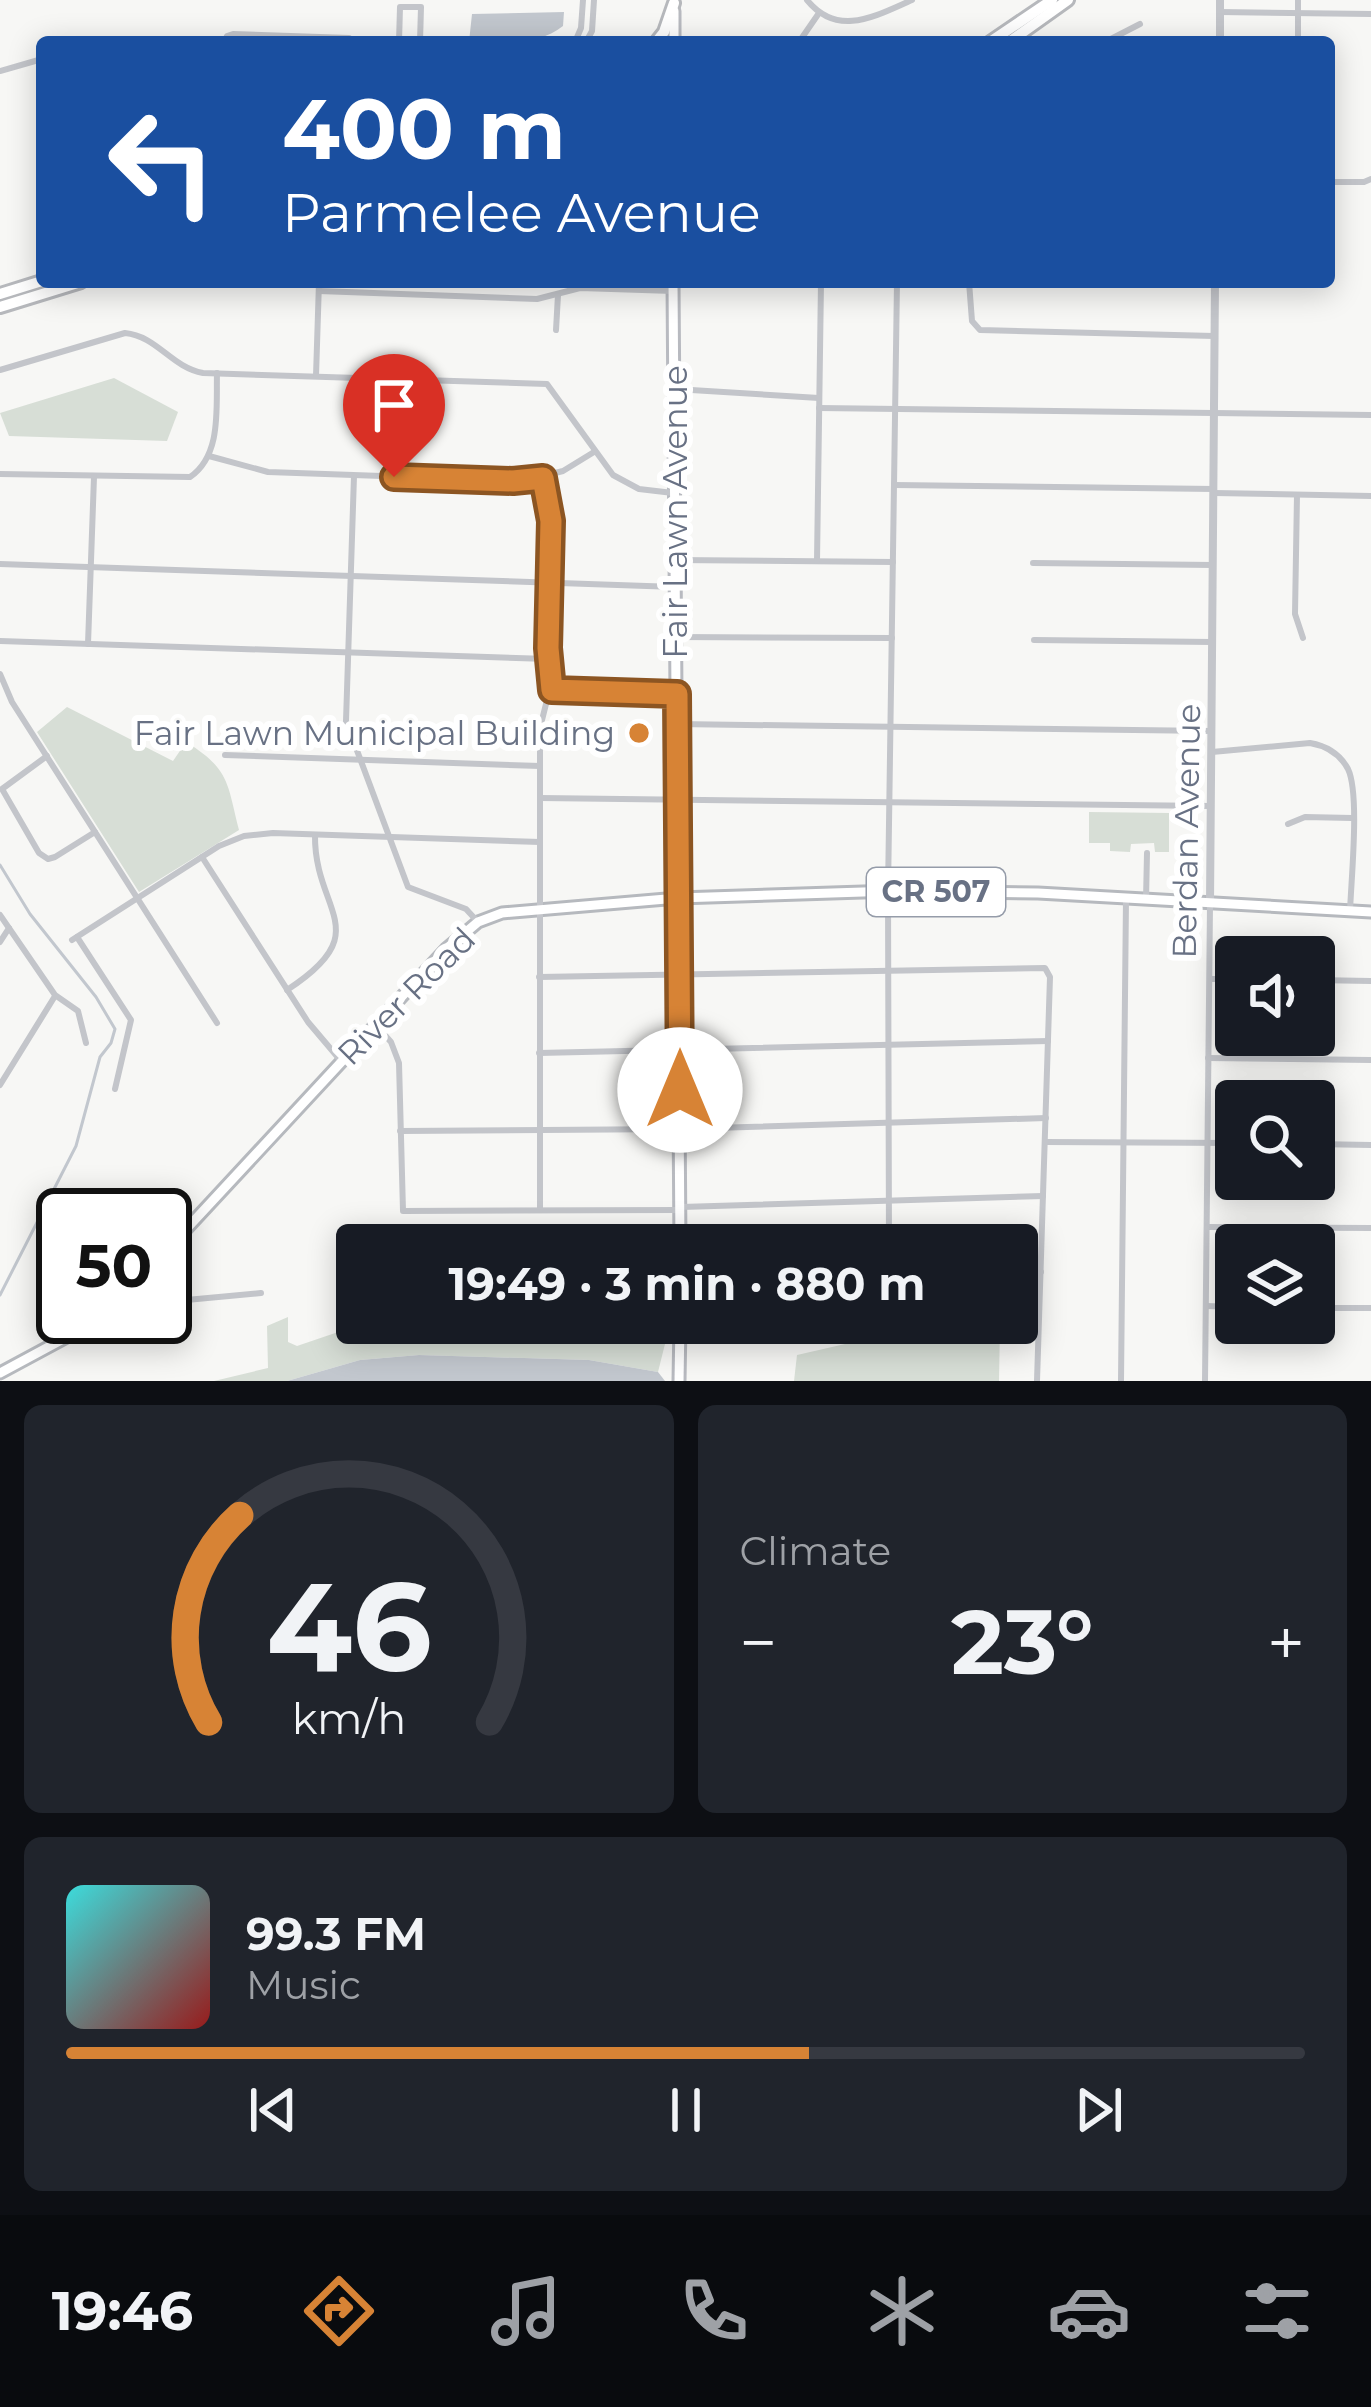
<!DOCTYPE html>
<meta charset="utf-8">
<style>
body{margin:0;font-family:Montserrat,sans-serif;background:#20242c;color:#f1f3f6;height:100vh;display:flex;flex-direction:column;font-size:45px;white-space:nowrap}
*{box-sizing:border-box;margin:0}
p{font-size:39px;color:#9ea1a6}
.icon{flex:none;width:66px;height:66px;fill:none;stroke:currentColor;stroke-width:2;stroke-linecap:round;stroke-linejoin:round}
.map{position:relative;height:1381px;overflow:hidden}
.side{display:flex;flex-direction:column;gap:24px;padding:24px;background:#0d0f14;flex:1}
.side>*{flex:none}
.guide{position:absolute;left:36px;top:36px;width:1299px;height:252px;border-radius:12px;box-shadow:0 6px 30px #0003;background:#1a4fa0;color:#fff;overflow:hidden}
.fabs{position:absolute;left:1215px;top:936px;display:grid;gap:24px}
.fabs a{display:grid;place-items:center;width:120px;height:120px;border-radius:12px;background:#171b24;box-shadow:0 6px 30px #0003;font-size:60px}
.speed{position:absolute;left:36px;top:1188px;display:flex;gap:24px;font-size:60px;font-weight:700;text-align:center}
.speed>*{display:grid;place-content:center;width:156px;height:156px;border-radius:50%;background:#171b24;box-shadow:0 6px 30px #0003;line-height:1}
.speed .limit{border:6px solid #111;border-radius:18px;background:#fff;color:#111}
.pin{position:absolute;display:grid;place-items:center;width:102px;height:102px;color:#fff;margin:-123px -51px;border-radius:50% 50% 50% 0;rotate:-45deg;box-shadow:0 0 12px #0007}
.pin .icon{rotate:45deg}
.me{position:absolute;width:132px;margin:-66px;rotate:0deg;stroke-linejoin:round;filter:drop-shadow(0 0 9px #0008)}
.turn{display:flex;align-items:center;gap:42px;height:252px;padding:0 48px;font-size:54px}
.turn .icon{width:156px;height:156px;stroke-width:2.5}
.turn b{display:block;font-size:84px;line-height:102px}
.big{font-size:90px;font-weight:700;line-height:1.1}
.side .tile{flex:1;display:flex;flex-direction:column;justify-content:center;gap:18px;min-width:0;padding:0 42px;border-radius:18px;background:#20242c}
.side .dial{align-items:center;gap:0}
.dial svg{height:312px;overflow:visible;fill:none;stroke:#363941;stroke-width:7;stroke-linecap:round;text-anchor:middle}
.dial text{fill:#f1f3f6;stroke:none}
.song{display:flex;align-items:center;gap:36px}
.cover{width:144px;height:144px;border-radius:18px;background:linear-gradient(135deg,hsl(180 70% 55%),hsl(0 70% 35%))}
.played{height:12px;border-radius:6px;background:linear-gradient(90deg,#d78335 60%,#363941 60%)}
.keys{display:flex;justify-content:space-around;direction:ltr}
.heat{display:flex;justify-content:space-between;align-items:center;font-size:66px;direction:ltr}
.side .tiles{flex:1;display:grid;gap:24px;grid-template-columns:1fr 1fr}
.tile:last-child{grid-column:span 2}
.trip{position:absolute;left:336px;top:1224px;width:702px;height:120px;border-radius:12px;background:#171b24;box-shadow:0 6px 30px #0003;font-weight:700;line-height:120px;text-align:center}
.tab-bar{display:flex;height:192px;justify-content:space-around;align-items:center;background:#090b0e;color:#9ea1a6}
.tab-bar .icon{width:84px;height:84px}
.tab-bar .current{color:#d78335}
.tab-bar b{font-size:54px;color:#f1f3f6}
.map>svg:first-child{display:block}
.green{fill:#d7ded6}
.water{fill:#c2c7ce}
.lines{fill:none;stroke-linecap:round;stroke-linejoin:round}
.stream{stroke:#c2c7ce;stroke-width:3}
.secondary-casing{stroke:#b8bac0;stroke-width:15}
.primary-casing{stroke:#b6b9be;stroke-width:15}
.trunk-casing{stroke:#b6b8bc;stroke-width:16}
.minor{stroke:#c3c5ca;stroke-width:6}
.tertiary{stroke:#c3c5ca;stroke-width:8}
.secondary{stroke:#fff;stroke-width:9}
.primary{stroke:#fff;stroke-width:9}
.trunk{stroke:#fff;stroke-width:10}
.route-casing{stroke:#8c5522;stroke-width:30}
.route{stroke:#d78335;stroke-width:21}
.poi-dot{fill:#d78335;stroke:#fff;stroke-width:4.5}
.labels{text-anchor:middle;stroke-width:12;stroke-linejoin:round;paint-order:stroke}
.shield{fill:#fff;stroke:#959ca9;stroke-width:3}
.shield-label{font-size:30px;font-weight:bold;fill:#687184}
.street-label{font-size:33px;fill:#687184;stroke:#fff}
.poi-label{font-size:33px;fill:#687184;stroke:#fff;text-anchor:end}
</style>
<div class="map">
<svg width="1371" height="1381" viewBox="0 0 1371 1381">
<rect width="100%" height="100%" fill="#f7f7f5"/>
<!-- green -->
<g class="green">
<polygon points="114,378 178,412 167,441 9,436 0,413"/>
<path d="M67 707 173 761 186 742C230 769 227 783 239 830L139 892 37 732Z"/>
<polygon points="1089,812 1169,813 1169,852 1155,852 1154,843 1131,844 1130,852 1110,851 1110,843 1089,843"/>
<polygon points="343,1305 357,1308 357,1323 420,1323 445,1329 668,1332 658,1372 589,1360 419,1355 360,1360 287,1381 214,1381 268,1368 267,1326 288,1317 288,1342 297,1346 344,1330"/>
<polygon points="937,1323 1000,1323 999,1381 794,1381 797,1355"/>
</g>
<!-- water -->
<g class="water">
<path d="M564 12 563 26C539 46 499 42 469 42L472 14Z"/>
<polygon points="419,1355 589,1360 658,1372 665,1381 287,1381 360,1360"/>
</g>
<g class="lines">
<!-- stream -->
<polyline class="stream" points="0,865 30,914 96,997 115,1029 111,1043 100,1057 76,1146 0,1295"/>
<defs>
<g id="secondary">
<polyline points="674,42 674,11"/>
<polyline points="673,282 680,1245"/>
<polyline points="679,1381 680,1323"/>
</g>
<g id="primary">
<polyline points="165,1252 446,949 478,922 502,913 678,898 894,891 1038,893 1371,912"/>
<polyline points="0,1373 104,1317"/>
</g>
<g id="trunk">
<polyline points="656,42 664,32 674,3"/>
<polyline points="990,42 1052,0"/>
<polyline points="1009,42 1068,0"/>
<polyline points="0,294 42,281"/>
<polyline points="0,307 81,282"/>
</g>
</defs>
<!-- secondary casing -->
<use href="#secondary" class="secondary-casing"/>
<!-- primary casing -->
<use href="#primary" class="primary-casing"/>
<!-- trunk casing -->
<use href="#trunk" class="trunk-casing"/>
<!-- minor -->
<g class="minor">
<path d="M807 0C838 38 875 16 912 0"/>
<polyline points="1220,12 1371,14"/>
<polyline points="224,42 227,36 233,34 349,38"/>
<polyline points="399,42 400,7 421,7 420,42"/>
<polyline points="575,42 581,28 583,0"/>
<polyline points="586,42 592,31 594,0"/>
<polyline points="799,42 819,13"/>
<polyline points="1105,42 1140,24"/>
<polyline points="1298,42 1298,0"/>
<polyline points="0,71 42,59"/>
<polyline points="1329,182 1364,182 1371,179"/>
<polyline points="969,282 972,321 980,330 1214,336"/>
<polyline points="319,291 537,299 580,288 673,291"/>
<polyline points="556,330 558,295"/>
<path d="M0 370 125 333C157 336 171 367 203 373L547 384 613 475 639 489 673 493"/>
<polyline points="316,376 319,282"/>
<polyline points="675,389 819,398"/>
<polyline points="819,408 1371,415"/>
<polyline points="209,456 268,472 523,481 563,471 594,452"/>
<path d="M0 474 190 477C222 455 216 408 217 373"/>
<polyline points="354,476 346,721 408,887 466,909 478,922"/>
<polyline points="894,485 1214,489"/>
<polyline points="1214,493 1371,496"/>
<polyline points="1297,495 1295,614 1303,638"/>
<polyline points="675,560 893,562"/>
<polyline points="817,561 821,282"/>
<polyline points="1033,563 1213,565"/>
<polyline points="0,564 676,587"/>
<polyline points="676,637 892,638"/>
<polyline points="1034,640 1212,642"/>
<polyline points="0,641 548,659"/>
<polyline points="88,644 94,477"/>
<polyline points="0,674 12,702 217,1023"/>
<polyline points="552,690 675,693"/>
<polyline points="677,724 1212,731"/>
<path d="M1212 752 1310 743C1327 746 1340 754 1348 769 1360 794 1351 880 1350 912"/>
<polyline points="225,755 540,766"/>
<polyline points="47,756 2,789 39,853 48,859 55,857 95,832"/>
<polyline points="540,798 1211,806"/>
<polyline points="1288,824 1305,817 1352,818"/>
<polyline points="202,857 308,1022 341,1061"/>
<polyline points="1146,900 1147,853"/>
<polyline points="0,915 55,995 78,1011 86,1043"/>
<polyline points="77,937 131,1020 115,1089"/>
<polyline points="72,940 219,846 244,836 273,833 540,842"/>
<polyline points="0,942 9,928"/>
<polyline points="539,977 1045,968 1050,977 1037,1381"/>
<polyline points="1210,979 1236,979"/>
<polyline points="1314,980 1371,981"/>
<path d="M287 990C378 931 314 912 315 835"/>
<polyline points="376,1025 391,1042 399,1063 403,1211 680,1210"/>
<polyline points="539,1053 1048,1041"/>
<polyline points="1208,1058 1371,1060"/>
<polyline points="0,1085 55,996"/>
<polyline points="400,1131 680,1129 1046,1118"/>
<polyline points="1045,1142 1236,1143"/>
<polyline points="1314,1144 1371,1145"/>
<polyline points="681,1207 1043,1196"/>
<polyline points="540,1210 540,728 552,680 547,648 551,521 543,478"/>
<polyline points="1207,1227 1371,1228"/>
<polyline points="889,1245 888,891 897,282"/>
<polyline points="1017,1273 1041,1272"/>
<polyline points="165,1302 261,1293"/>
<polyline points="1206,1306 1236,1307"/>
<polyline points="1314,1308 1371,1308"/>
<polyline points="890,1323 890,1329"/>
<polyline points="1121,1381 1126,899"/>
<polyline points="1205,1381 1210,905"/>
</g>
<!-- tertiary -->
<g class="tertiary">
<polyline points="1220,42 1220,0"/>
<polyline points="1210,903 1215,282"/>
</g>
<!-- secondary -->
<use href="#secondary" class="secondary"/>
<!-- primary -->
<use href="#primary" class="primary"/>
<!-- trunk -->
<use href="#trunk" class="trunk"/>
</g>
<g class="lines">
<defs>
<polyline id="route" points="394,477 513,481 543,478 551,521 548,648 552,690 677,694 680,1090"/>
</defs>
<!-- route casing -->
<use href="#route" class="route-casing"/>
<!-- route -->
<use href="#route" class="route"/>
</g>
<!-- markers -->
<circle class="poi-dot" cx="639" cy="733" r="12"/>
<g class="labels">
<!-- shield labels -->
<rect class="shield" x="867" y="868" width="138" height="48" rx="9"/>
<g class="shield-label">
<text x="936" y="902">CR 507</text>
</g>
<!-- street labels -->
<g class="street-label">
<text transform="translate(675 512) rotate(-90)" y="12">Fair Lawn Avenue</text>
<text transform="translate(1186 831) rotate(-89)" y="12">Berdan Avenue</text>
<text transform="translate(406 996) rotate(-45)" y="12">River Road</text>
</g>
<!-- poi labels -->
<g class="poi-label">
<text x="615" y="745">Fair Lawn Municipal Building</text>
</g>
</g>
</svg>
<div class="fabs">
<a><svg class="icon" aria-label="sound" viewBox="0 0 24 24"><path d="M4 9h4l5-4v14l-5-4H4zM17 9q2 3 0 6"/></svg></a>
<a><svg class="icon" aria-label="search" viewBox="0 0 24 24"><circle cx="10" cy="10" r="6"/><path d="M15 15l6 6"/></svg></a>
<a><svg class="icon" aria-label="layers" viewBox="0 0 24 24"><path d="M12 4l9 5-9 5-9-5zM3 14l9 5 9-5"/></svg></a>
</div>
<div class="speed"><div class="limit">50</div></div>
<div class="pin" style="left:394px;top:477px;background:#d93025"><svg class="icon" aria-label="arrive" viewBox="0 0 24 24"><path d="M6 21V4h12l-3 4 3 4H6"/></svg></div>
<svg class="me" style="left:680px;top:1090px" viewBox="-20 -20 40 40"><circle r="19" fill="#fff"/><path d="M0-13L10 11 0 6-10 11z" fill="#d78335"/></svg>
<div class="trip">19:49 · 3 min · 880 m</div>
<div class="guide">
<div class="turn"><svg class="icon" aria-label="left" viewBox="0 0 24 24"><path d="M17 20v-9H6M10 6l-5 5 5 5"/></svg><div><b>400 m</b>Parmelee Avenue</div></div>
</div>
</div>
<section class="side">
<div class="tiles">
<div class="tile dial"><svg viewBox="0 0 100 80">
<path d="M14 69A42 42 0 1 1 86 69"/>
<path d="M14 69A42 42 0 0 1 22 16" stroke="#d78335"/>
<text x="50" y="56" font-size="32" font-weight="700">46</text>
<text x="50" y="72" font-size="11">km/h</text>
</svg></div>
<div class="tile"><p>Climate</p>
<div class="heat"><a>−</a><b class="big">23°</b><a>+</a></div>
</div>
<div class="tile">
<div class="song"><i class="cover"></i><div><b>99.3 FM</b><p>Music</p></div></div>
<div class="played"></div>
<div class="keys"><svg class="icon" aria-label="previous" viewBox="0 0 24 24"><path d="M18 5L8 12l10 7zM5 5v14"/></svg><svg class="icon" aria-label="pause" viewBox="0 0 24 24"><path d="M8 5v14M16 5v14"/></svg><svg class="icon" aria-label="next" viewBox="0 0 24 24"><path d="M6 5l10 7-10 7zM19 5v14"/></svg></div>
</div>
</div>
</section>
<nav class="tab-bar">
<b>19:46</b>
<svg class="icon current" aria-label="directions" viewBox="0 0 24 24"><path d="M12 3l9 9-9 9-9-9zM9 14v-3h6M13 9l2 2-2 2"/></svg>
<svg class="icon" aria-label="music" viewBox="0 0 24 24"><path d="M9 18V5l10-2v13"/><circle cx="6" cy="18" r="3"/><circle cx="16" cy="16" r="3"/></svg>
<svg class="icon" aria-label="phone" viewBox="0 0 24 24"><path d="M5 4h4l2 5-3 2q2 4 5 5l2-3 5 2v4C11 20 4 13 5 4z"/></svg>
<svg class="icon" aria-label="climate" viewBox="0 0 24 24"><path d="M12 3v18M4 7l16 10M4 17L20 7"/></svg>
<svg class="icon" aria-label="car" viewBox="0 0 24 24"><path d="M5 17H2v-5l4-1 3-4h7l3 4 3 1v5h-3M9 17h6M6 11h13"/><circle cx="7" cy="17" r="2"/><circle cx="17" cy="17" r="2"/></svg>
<svg class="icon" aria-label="filters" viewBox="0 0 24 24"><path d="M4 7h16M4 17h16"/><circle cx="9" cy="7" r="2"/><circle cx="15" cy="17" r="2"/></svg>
</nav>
